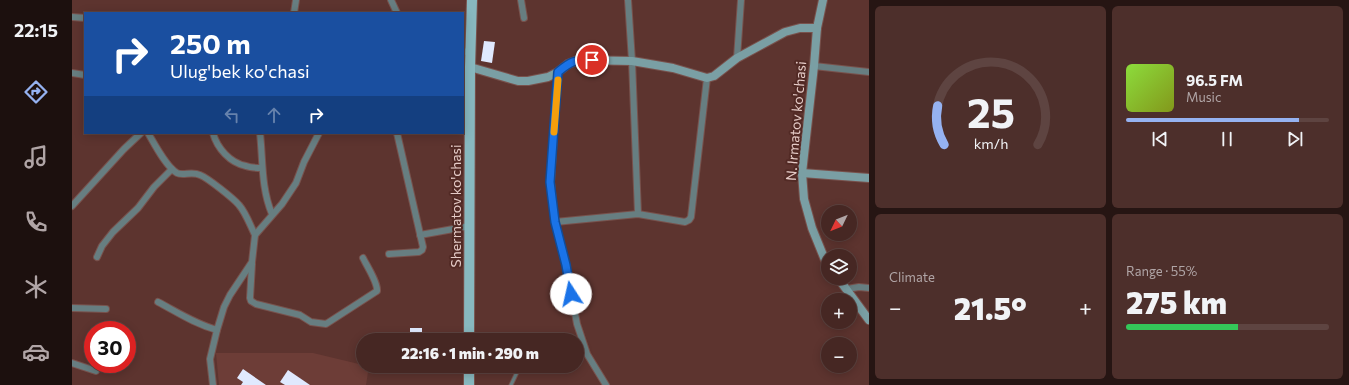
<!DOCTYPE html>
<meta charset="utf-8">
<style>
body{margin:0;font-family:Commissioner,sans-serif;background:#4d2f2b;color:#f1f3f6;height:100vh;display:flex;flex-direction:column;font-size:15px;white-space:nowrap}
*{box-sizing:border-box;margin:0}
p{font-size:13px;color:#b0a5a6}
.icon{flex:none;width:22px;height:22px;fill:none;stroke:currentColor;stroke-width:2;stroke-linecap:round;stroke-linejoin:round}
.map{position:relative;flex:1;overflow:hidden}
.details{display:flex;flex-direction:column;gap:6px;padding:6px;background:#261513;width:480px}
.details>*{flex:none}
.top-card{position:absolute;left:12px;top:12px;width:380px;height:122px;border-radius:0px;box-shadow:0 2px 10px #0003,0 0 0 1px #5e4441;background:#1a4fa0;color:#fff;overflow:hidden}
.needle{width:26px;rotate:227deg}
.controls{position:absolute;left:749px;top:205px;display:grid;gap:8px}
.controls a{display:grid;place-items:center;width:36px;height:36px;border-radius:50%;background:#462723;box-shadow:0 2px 10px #0003,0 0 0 1px #5e4441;font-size:20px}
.speed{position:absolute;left:12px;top:321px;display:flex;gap:8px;font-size:20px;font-weight:700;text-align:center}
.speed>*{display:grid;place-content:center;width:52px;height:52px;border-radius:50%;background:#462723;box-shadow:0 2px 10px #0003,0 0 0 1px #5e4441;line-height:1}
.speed .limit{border:6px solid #d22;background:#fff;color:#111}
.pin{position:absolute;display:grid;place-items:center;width:34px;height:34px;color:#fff;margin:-17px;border:2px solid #fff;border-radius:50%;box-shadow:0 1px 4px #0007}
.me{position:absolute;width:44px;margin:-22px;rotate:350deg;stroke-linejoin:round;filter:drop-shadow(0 0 3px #0008)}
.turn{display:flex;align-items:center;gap:14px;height:84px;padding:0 20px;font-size:18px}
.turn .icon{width:52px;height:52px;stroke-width:2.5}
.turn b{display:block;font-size:28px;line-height:34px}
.lanes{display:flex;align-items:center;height:38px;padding:0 20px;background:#0003;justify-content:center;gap:20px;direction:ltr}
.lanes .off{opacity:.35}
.big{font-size:30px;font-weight:800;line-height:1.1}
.details .widget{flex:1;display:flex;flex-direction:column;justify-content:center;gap:6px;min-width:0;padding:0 14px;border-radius:6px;background:#4d2f2b}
.details .dial{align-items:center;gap:0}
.dial svg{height:104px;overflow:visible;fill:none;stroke:#5e4441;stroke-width:7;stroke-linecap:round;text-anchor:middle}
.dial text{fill:#f1f3f6;stroke:none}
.song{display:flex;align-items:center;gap:12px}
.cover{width:48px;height:48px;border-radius:6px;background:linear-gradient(135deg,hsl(90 70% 55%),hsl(70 70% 35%))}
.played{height:4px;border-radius:2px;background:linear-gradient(90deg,#95b2f1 85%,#5e4441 85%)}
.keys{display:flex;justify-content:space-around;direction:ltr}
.heat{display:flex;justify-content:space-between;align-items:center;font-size:22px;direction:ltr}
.charge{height:6px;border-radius:3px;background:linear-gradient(90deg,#34c759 55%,#5e4441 0)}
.details .tiles{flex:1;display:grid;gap:6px;grid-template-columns:repeat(2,1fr)}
.trip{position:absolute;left:284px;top:333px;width:228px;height:40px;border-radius:20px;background:#462723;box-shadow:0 2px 10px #0003,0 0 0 1px #5e4441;font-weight:800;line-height:40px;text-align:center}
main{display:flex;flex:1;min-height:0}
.dock{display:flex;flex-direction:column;width:72px;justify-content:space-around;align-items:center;background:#1c100e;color:#b0a5a6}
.dock .icon{width:28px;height:28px}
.dock .selected{color:#95b2f1}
.dock b{font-size:18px;color:#f1f3f6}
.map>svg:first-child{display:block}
.built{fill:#6d3d37}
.building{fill:#e0e9fe}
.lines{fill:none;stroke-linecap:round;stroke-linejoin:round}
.lane-casing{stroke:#78524d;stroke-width:5}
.street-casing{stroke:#78524d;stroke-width:8}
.secondary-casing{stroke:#78524d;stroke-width:10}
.primary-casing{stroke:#78524d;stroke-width:12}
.lane{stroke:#677e81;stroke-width:3}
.street{stroke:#677e81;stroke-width:6}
.secondary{stroke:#7a9fa4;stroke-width:8}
.primary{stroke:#88b8bf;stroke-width:10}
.route-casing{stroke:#114b97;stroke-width:10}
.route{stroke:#1a73e8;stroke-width:7}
.slow{stroke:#f59e0b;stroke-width:7}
.labels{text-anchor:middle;stroke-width:4;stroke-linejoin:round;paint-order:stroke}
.street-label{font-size:14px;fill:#e5cbc7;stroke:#522a25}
</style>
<main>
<nav class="dock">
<b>22:15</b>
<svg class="icon selected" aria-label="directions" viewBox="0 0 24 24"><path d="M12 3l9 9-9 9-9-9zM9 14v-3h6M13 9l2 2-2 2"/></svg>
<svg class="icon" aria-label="music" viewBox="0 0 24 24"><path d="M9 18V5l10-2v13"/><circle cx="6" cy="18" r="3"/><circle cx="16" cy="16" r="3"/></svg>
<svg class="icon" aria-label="phone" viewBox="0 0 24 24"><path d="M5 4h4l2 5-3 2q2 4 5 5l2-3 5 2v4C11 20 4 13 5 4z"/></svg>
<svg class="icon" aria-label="climate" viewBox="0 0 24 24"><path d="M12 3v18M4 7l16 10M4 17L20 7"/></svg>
<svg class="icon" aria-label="car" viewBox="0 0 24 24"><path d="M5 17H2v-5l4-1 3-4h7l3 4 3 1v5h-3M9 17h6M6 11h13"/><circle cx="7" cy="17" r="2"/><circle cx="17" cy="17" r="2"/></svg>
</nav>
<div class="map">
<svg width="797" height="385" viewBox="0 0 797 385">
<rect width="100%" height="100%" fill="#5d342f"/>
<!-- built -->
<polygon class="built" points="144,353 241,353 291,365 291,366 297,366 294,385 147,385"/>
<!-- building -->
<g class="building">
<polygon points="412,41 423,42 420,63 409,61"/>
<rect x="338" y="328" width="12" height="12"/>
<polygon points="337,366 350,366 349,373 337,373"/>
<polygon points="171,369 194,385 169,385 171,382 165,378"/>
<polygon points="216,370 238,385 213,385 208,382"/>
</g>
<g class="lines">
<defs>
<polyline id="lane" points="439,385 448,366"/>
<g id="street">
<polyline points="319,0 325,13"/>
<polyline points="449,0 452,18"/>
<polyline points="556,0 560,61 566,214"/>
<polyline points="222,13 224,0"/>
<polyline points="0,17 13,18"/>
<polyline points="391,51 399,53"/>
<polyline points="665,58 669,0"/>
<polyline points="742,66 797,72"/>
<polyline points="486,72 479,182 483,222 494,265 505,324 515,354 534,385"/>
<polyline points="0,73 13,75"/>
<path d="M76 133C82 143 94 167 105 173 111 176 120 171 128 175 136 178 162 199 167 205 174 213 178 225 183 235"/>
<path d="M141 133C145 148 158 163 174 166 179 168 185 168 190 168"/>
<path d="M188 133C191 160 189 188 200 214"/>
<polyline points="0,206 52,149 69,133"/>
<polyline points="483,222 566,214 613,222 617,220 619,217 635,78"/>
<polyline points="348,235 398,226"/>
<polyline points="317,254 347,252 350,250 351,247 325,133"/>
<polyline points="25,257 30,246 41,232 66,208 82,187 100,169"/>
<path d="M180 264 178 298 179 301 184 304 228 315 239 322 254 324 305 291C306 283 295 266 291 258"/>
<polyline points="775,289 787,287 797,288"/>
<path d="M86 302C105 312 123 324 145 330"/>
<polyline points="0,308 34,309"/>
<polyline points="0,363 24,371"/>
<polyline points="141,385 138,359 145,330 152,307 158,295 180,262 183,235 210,204 224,183 232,162 247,133"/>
</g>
<g id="secondary">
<polyline points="751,0 745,28 742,66 730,173 732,199 740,228 753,260 756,265"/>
<polyline points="398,67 446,81 456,81 476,77 486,72 496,64 506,60 560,61 601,68 635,78 642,76 665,58 713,32 728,28 745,28"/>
<polyline points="730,173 797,178"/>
<polyline points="766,278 797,320"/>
</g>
<g id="primary">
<polyline points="397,340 398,67 400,0"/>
<polyline points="397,385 397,366"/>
</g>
</defs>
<!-- lane casing -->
<use href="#lane" class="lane-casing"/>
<!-- street casing -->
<use href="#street" class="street-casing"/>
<!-- secondary casing -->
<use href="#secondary" class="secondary-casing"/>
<!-- primary casing -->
<use href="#primary" class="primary-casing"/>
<!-- lane -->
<use href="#lane" class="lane"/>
<!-- street -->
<use href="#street" class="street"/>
<!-- secondary -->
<use href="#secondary" class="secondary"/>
<!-- primary -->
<use href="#primary" class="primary"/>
</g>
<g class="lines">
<defs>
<path id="route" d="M499 294 494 265 483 222 478 182 486 72C499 61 502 60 520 60"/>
</defs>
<!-- route casing -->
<use href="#route" class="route-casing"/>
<!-- route -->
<use href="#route" class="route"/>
<!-- slow -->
<polyline class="slow" points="482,132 486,80"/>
</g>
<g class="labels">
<!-- street labels -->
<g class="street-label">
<text transform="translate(724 121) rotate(-85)" y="5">N. Irmatov ko'chasi</text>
<text transform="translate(384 206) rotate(-90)" y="5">Shermatov ko'chasi</text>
</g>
</g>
</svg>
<div class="controls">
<a><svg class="needle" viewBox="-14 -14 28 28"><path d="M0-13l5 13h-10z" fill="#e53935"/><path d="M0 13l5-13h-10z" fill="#b0a5a6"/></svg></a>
<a><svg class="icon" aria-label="layers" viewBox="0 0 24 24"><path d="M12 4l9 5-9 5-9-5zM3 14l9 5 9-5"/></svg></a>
<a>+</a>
<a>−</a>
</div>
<div class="speed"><div class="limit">30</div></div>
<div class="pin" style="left:520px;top:60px;background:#d93025"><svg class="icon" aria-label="arrive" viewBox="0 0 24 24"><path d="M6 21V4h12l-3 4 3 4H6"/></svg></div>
<svg class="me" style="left:499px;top:294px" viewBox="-20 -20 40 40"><circle r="19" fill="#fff"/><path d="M0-13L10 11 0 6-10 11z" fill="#1a73e8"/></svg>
<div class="trip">22:16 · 1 min · 290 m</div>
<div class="top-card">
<div class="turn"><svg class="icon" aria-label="right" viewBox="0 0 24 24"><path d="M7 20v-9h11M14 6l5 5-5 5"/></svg><div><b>250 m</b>Ulug'bek ko'chasi</div></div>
<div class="lanes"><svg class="icon off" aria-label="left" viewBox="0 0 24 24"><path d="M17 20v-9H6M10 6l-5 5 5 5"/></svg><svg class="icon off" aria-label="ahead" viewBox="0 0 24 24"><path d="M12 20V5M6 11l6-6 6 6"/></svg><svg class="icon" aria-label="right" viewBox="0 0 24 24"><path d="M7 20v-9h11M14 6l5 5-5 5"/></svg></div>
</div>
</div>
<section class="details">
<div class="tiles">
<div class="widget dial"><svg viewBox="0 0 100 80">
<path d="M14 69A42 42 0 1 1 86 69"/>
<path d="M14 69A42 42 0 0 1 9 39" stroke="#95b2f1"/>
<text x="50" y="56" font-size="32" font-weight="700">25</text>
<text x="50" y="72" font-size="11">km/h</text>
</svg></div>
<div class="widget">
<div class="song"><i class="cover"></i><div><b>96.5 FM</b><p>Music</p></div></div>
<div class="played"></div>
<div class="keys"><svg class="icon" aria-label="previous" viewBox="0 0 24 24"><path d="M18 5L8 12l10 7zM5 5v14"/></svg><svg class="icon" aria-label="pause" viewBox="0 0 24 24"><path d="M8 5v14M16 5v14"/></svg><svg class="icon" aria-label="next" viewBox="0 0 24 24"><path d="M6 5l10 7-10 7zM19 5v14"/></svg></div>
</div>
<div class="widget"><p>Climate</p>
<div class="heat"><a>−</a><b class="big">21.5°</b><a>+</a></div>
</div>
<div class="widget"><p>Range · 55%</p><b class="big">275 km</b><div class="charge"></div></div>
</div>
</section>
</main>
